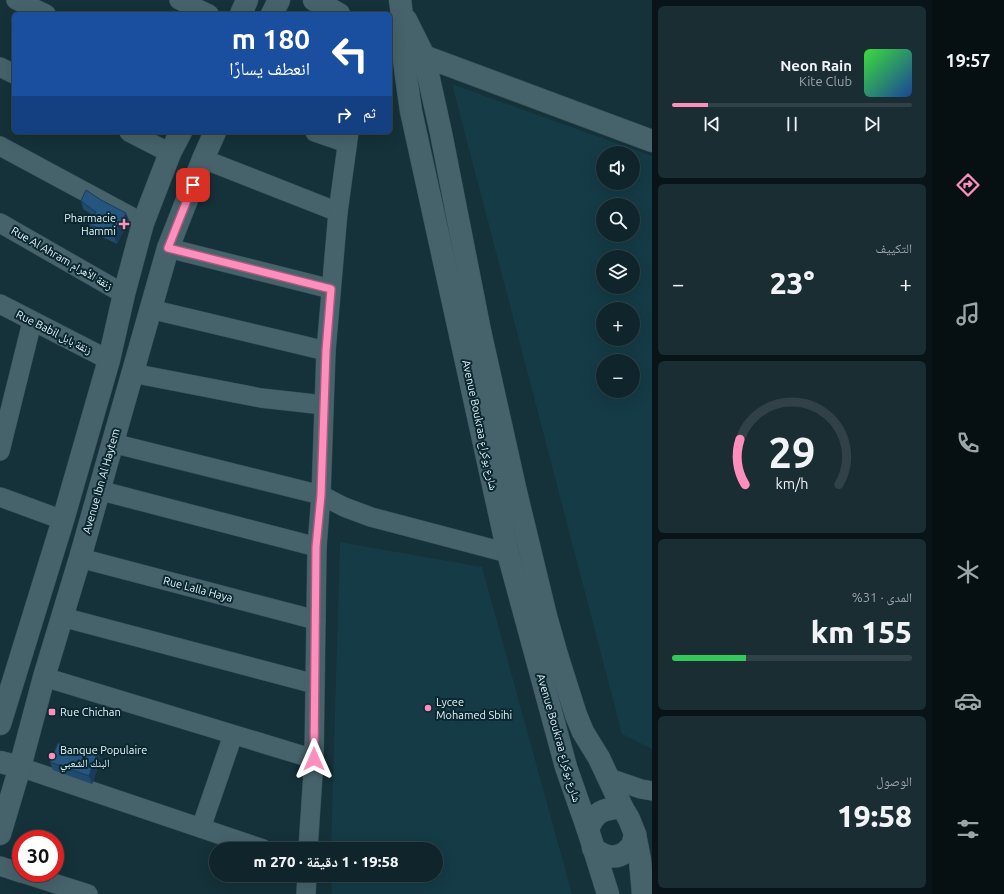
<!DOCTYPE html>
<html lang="ar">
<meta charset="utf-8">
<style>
body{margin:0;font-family:Ubuntu,"Noto Naskh Arabic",sans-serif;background:#192d33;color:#f1f3f6;direction:rtl;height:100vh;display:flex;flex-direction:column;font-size:15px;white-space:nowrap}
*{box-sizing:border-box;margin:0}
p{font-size:13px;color:#9ca5a9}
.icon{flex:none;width:22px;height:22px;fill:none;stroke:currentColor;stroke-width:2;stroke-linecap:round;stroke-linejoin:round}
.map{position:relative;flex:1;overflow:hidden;direction:ltr}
.side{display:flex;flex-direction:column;gap:6px;padding:6px;background:#091418;width:280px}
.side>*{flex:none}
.guide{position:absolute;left:12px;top:12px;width:380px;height:122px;border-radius:6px;box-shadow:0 4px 16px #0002,0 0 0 1px #304247;direction:rtl;background:#1a4fa0;color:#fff;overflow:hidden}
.controls{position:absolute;left:596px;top:146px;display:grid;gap:8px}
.controls a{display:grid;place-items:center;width:44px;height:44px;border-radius:50%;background:#10252b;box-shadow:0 4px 16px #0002,0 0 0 1px #304247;font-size:20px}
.speed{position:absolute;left:12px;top:830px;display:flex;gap:8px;font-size:20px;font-weight:700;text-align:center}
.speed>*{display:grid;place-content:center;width:52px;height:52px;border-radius:50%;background:#10252b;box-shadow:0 4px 16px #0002,0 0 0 1px #304247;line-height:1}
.speed .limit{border:6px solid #d22;background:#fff;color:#111}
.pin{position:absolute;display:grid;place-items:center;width:34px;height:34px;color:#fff;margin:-17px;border-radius:8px;box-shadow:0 2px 6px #0006}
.me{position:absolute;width:44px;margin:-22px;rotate:0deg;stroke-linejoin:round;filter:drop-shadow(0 0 3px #0008)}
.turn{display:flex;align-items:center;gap:14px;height:84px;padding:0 16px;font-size:18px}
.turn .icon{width:52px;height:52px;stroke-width:2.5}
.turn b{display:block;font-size:28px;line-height:34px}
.then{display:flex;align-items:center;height:38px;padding:0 16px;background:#0003;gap:8px;font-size:15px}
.big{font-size:30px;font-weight:800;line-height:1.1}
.side .widget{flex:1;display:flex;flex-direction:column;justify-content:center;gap:6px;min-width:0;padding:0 14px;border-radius:6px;background:#192d33}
.side .dial{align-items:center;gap:0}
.dial svg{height:104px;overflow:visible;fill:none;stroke:#304247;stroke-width:7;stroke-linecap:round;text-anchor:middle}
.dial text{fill:#f1f3f6;stroke:none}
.song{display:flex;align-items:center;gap:12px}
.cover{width:48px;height:48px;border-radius:6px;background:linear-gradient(135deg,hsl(120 70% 55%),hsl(220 70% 35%))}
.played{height:4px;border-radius:2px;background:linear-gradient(90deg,#fe8ebc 15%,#304247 15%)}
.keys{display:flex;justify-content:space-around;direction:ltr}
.heat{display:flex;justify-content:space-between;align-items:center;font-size:22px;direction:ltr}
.charge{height:6px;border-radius:3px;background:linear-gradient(90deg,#34c759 31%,#304247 0)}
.trip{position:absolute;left:209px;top:842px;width:234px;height:40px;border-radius:20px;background:#10252b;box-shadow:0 4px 16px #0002,0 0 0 1px #304247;font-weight:800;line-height:40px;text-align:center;direction:rtl}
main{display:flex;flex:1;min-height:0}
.tab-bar{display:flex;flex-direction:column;width:72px;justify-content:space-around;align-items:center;background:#060f11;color:#9ca5a9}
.tab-bar .icon{width:28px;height:28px}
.tab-bar .current{color:#fe8ebc}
.tab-bar b{font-size:18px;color:#f1f3f6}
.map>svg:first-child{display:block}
.built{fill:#153b46;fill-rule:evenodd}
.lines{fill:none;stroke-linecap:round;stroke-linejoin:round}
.minor-casing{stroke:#374e54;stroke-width:20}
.tertiary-casing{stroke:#374e54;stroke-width:23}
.secondary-casing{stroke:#374e54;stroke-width:23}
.minor{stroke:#46626b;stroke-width:19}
.tertiary{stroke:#46626b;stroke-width:22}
.secondary{stroke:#46626b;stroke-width:22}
.wall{fill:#204a6e}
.shaded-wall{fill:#1a3c5a}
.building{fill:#255680;stroke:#1a3c5a}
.route-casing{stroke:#a55c7a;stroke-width:10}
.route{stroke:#fe8ebc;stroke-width:7}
.poi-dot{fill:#fe8ebc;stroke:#0b272f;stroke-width:1.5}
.labels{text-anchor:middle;stroke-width:4;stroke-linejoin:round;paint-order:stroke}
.poi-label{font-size:11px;fill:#e5f5fa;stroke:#0b272f;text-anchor:start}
.street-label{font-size:11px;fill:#e5f5fa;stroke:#0b272f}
</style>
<main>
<nav class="tab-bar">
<b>19:57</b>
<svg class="icon current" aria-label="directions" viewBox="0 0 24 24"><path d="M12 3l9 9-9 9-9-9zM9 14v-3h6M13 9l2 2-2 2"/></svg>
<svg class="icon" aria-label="music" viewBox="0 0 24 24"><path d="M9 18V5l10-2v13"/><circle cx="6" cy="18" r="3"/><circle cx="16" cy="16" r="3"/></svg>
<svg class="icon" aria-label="phone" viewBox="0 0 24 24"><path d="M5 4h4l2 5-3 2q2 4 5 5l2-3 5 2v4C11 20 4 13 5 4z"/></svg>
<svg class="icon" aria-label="climate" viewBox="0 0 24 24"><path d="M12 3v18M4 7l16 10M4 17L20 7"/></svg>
<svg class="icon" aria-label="car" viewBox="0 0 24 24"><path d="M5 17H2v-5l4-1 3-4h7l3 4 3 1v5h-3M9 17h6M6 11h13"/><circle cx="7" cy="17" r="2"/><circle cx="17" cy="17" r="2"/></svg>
<svg class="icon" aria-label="filters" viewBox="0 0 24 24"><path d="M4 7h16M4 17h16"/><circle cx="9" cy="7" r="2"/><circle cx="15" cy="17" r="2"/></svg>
</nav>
<section class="side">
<div class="widget">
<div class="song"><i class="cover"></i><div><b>Neon Rain</b><p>Kite Club</p></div></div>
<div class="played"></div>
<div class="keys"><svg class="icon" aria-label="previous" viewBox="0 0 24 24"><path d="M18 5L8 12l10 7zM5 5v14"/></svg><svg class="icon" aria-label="pause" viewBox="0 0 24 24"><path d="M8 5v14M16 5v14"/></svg><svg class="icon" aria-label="next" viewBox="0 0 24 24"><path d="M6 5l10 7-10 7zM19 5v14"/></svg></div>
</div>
<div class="widget"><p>التكييف</p>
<div class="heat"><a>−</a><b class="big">23°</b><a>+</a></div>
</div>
<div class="widget dial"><svg viewBox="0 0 100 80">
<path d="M14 69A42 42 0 1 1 86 69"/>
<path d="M14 69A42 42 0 0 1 10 34" stroke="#fe8ebc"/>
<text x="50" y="56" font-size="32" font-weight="700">29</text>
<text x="50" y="72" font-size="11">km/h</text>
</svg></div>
<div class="widget"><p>المدى · 31%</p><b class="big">155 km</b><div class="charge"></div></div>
<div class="widget"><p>الوصول</p><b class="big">19:58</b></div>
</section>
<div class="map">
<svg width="652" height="894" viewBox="0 0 652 894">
<rect width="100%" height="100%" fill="#153139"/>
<!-- built -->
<g class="built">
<path d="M452 84 652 156V749L622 734ZM603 153H633V183H603ZM603 205H633V235H603ZM603 257H633V287H603ZM603 309H633V339H603ZM603 361H633V391H603Z"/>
<polygon points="340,542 482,567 572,894 332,894 331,875 436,875 436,849 331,849"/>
</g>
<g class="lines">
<defs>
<g id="minor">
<polyline points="16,0 46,14"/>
<polyline points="179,0 209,14"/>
<polyline points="0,67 14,74"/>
<polyline points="129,132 170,153"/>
<polyline points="315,132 347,143"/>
<polyline points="0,146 143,223"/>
<polyline points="203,159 338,212"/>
<polyline points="0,223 124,294"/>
<polyline points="168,248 331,289"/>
<polyline points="0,304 109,360"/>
<polyline points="150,309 326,351"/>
<polyline points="132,373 261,398 324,405"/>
<polyline points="112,443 321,495 344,507 371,517 508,553"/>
<polyline points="0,451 32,322"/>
<polyline points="98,490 317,547"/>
<polyline points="0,497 63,520"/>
<polyline points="80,558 316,620"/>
<polyline points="62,617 315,684"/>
<polyline points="44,677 314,759"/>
<polyline points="20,767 263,849"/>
<polyline points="609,778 641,789 652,791"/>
<polyline points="201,828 233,735"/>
<polyline points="308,849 314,759 317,547 321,495 326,351 338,212 349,132"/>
<polyline points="0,866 21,873"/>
<polyline points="22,873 88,894"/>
<polyline points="306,894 307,875"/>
</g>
<g id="tertiary">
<polyline points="314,0 339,14"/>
<path d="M400 0C403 17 402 33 403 49 405 70 408 91 411 111L508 553 566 767 588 830 608 894"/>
<polyline points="406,20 424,56 441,133 480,331 516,492 546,616 557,655 576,715 583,732 599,758 622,807 629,819 635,834 640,860 643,894"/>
<polyline points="413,52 652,141"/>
<polyline points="0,762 20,767"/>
<path d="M588 830C594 811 604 809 622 807"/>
<path d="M593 848C603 856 615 861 627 851 628 849 630 848 631 847 633 844 634 838 635 834"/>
</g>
<g id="secondary">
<polyline points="241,14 247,0"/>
<polyline points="272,14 279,0"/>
<polyline points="0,724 63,520 109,360 124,294 143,223 170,153 181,132"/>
<polyline points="0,834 20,767 44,677 80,558 168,248 203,159 215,132"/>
</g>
</defs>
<!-- minor casing -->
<use href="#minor" class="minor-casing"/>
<!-- tertiary casing -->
<use href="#tertiary" class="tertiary-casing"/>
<!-- secondary casing -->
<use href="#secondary" class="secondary-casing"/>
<!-- minor -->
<use href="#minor" class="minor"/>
<!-- tertiary -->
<use href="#tertiary" class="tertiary"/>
<!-- secondary -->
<use href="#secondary" class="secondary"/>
</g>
<!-- wall -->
<g class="wall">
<polygon points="81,201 129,220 117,244 92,232 89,224 94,216 83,209"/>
<polygon points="101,759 92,784 53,770 50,762"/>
</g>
<!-- shaded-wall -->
<g class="shaded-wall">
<polygon points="126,213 129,220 117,244 114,236"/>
<polygon points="98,751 101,759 92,784 89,776"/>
</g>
<!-- building -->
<g class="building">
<polygon points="86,190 101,200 126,213 114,236 89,224 96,212 81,201"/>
<polygon points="58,743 80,752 83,746 98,751 89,776 50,762"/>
</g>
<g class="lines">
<defs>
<polyline id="route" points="193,185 168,248 331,289 326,351 321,495 316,547 314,759"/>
</defs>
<!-- route casing -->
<use href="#route" class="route-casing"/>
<!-- route -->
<use href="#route" class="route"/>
</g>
<!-- markers -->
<g class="poi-dot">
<path d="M122 218h4v4h4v4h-4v4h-4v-4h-4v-4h4z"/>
<circle cx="428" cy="708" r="4"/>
<rect x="48" y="708" width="8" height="8" rx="2"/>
<circle cx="52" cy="756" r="4"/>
</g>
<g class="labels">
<!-- poi labels -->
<g class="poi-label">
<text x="116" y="222" text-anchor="end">Pharmacie<tspan x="116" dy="13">Hammi</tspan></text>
<text x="436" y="706">Lycee<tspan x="436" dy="13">Mohamed Sbihi</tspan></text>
<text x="60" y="716">Rue Chichan</text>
<text x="60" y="754">Banque Populaire<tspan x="60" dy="13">البنك الشعبي</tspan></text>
</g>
<!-- street labels -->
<g class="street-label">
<text transform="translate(62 258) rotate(30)" y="4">Rue Al Ahram زنقة الأهرام</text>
<text transform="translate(54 332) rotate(27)" y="4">Rue Babil زنقة بابل</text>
<text transform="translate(480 425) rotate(78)" y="4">Avenue Boukraa شارع بوكراع</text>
<text transform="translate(101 481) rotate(-74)" y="4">Avenue Ibn Al Haytem</text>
<text transform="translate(198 589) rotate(15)" y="4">Rue Lalla Haya</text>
<text transform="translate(559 738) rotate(74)" y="4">Avenue Boukraa شارع بوكراع</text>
</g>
</g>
</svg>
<div class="controls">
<a><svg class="icon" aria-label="sound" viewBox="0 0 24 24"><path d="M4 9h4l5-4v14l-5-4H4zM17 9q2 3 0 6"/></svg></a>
<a><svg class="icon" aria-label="search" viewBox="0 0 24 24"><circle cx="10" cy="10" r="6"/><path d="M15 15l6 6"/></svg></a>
<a><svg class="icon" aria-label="layers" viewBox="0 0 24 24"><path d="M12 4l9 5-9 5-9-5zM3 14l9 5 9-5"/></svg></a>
<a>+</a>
<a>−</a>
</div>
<div class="speed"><div class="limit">30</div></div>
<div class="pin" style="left:193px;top:185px;background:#d93025"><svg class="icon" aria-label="arrive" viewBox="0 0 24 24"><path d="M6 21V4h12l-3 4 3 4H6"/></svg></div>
<svg class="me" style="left:314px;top:759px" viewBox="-20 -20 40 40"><path d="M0-17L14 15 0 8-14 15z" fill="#fe8ebc" stroke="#fff" stroke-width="4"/></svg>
<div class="trip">19:58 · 1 دقيقة · 270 m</div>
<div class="guide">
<div class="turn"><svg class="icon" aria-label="left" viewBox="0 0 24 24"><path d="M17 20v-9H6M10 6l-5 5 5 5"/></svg><div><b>180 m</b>انعطف يسارًا</div></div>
<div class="then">ثم<svg class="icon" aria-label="right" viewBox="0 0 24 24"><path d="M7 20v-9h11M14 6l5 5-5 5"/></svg></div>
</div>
</div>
</main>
